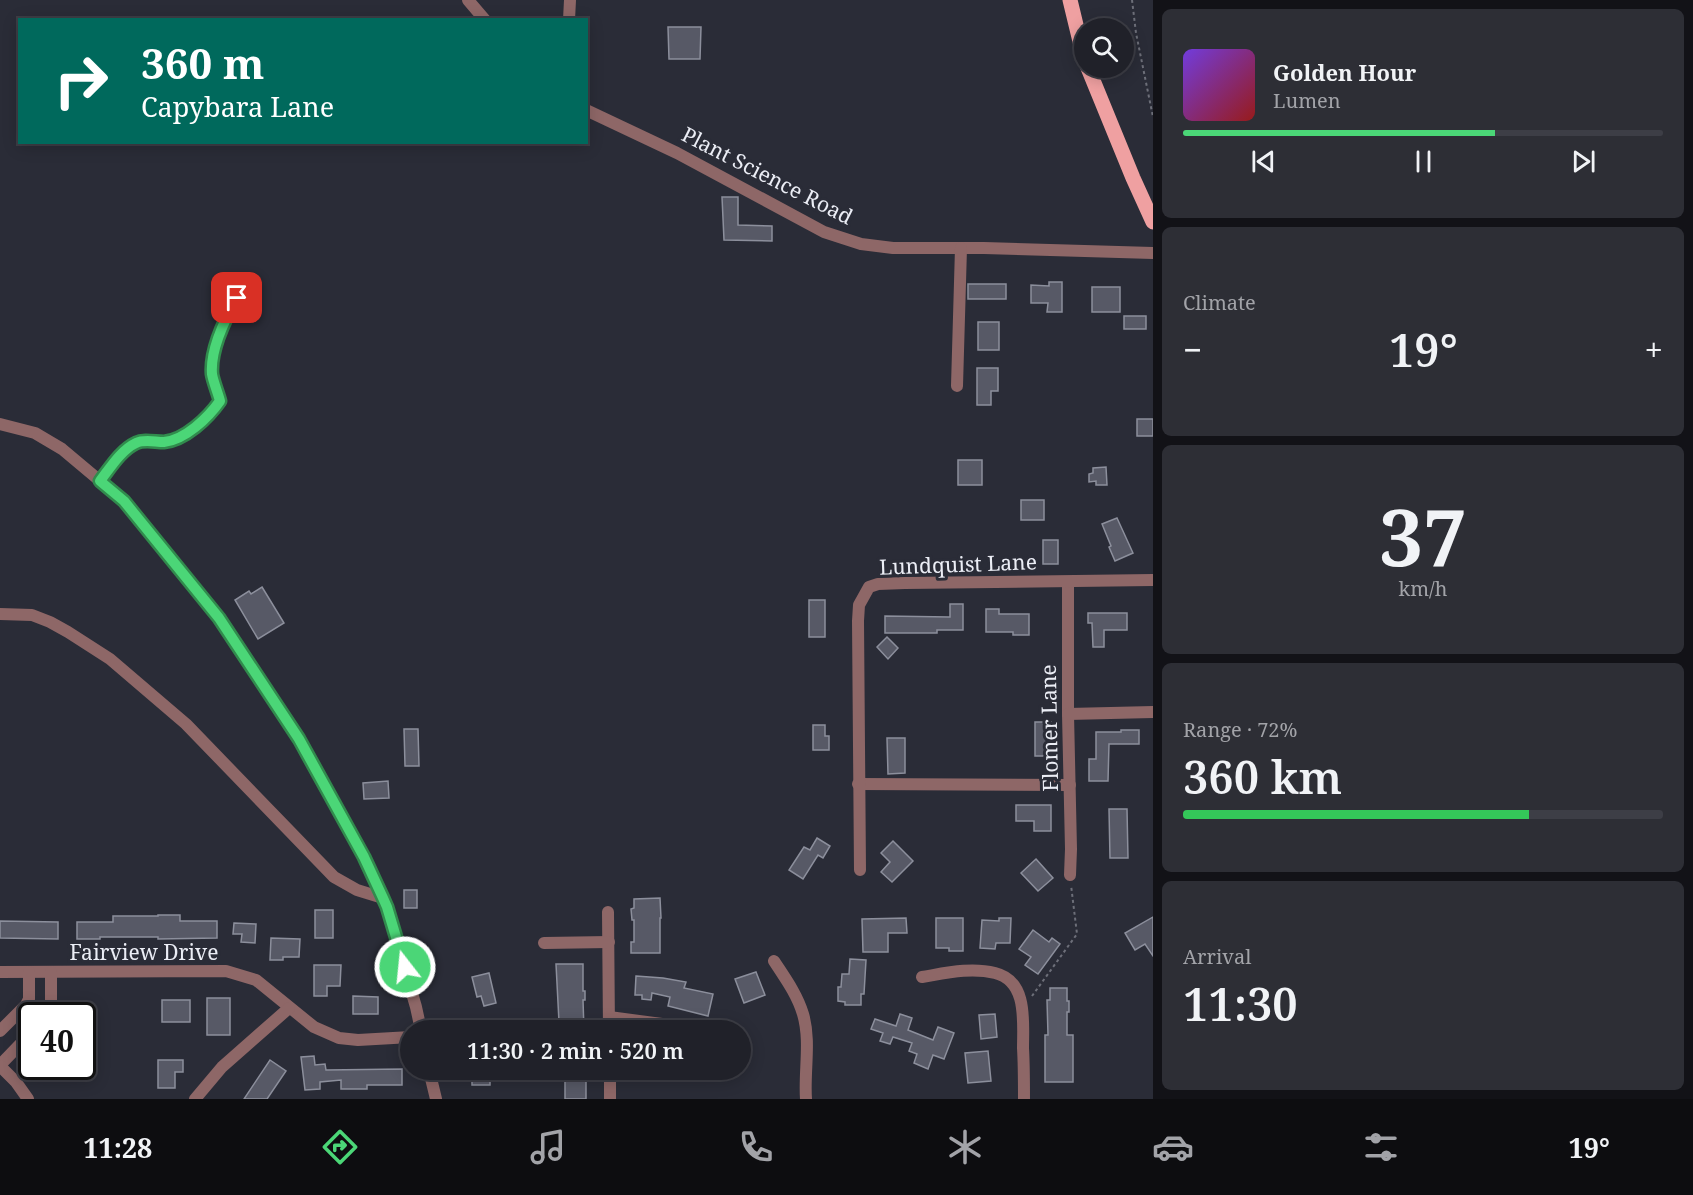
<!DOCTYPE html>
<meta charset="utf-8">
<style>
body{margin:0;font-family:"Noto Serif",serif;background:#2d2e35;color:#f1f3f6;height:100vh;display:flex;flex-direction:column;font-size:22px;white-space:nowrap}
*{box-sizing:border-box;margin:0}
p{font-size:20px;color:#a2a3a8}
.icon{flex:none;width:33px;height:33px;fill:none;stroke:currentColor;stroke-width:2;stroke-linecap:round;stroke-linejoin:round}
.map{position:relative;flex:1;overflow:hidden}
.details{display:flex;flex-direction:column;gap:9px;padding:9px;background:#121217;width:540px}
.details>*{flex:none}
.banner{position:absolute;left:18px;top:18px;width:570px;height:126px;border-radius:0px;box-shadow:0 3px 15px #0003,0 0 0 2px #3d3e46;background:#00695c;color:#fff;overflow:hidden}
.fabs{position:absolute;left:1074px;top:18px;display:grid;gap:12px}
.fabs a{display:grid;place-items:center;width:60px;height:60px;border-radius:50%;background:#202129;box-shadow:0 3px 15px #0003,0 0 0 2px #3d3e46;font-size:30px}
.speed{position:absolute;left:18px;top:1002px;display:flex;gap:12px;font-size:30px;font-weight:700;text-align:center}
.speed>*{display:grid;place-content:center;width:78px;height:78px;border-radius:50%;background:#202129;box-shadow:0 3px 15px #0003,0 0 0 2px #3d3e46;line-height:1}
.speed .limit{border:3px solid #111;border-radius:9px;background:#fff;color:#111}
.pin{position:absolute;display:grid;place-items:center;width:51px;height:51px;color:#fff;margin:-26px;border-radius:12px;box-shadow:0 3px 9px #0006}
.me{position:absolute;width:66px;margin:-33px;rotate:344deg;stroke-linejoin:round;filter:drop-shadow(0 0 4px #0008)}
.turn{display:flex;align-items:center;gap:21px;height:126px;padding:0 24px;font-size:27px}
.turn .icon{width:78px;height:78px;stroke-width:2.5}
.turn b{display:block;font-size:42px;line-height:51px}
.big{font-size:45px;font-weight:600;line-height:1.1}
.details .tile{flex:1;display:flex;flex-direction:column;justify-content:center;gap:9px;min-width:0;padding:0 21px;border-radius:9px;background:#2d2e35}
.details .dial{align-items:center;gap:0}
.dial b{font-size:78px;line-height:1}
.song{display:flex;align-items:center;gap:18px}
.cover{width:72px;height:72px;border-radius:9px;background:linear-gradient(135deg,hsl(260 70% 55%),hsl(0 70% 35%))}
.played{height:6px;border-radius:3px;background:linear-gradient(90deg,#4bd677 65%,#3d3e46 65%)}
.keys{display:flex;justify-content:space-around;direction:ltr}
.heat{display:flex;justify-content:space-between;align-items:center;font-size:33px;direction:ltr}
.charge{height:9px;border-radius:4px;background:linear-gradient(90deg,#34c759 72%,#3d3e46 0)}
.trip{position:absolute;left:400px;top:1020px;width:351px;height:60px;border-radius:30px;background:#202129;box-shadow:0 3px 15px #0003,0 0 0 2px #3d3e46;font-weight:600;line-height:60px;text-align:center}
.tabs{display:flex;height:96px;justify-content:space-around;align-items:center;background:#0d0d10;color:#a2a3a8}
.tabs .icon{width:42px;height:42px}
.tabs .on{color:#4bd677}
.tabs b{font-size:27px;color:#f1f3f6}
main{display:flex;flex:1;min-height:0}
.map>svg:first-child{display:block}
.building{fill:#575966;stroke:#8c8f9c;stroke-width:1.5}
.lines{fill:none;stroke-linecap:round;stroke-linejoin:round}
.path{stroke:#6d6f79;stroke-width:2;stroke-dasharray:3 3;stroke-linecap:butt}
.minor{stroke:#8e6767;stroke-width:12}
.major{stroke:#efa0a1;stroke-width:15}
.route-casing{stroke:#318b4d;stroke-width:15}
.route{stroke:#4bd677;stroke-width:10}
.labels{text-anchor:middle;stroke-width:6;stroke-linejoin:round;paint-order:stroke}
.street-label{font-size:21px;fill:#ebedf5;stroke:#2a2c37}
</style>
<main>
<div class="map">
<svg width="1153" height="1099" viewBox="0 0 1153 1099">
<rect width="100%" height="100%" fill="#2a2c37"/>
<!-- building -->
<g class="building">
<polygon points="668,27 701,27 700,59 669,59"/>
<polygon points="722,197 738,197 738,225 772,226 772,241 724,240"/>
<polygon points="1049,282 1062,282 1062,312 1047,312 1048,303 1031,303 1031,285 1049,286"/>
<rect x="968" y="284" width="38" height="15"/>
<rect x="1092" y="287" width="28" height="25"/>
<rect x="1124" y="316" width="22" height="13"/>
<rect x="978" y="322" width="21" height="28"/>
<polygon points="977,368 998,368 998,391 991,391 991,405 977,405"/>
<rect x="1137" y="419" width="16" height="17"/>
<rect x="958" y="460" width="24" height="25"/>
<polygon points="1106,467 1107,485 1096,485 1096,481 1089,482 1089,474 1093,473 1093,468"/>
<rect x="1021" y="500" width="23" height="20"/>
<polygon points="1117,518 1133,553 1115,561 1109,547 1111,546 1102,524"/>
<rect x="1043" y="540" width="15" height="24"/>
<polygon points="262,587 284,623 258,639 235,600 249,591 251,594"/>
<rect x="809" y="600" width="16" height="37"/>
<polygon points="950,604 963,604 963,630 937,630 937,633 885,633 885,616 950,617"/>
<polygon points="986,609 999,609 999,614 1029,614 1029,635 1013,635 1013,632 986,632"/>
<polygon points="1088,613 1127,613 1127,630 1104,630 1104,647 1093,647 1092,623 1088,623"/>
<polygon points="887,637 898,648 888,659 877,647"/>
<rect x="1035" y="722" width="16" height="34"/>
<polygon points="813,725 825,725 825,736 829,736 829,750 813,750"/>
<polygon points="404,729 418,729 419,766 405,766"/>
<polygon points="1121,730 1139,730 1139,744 1109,744 1108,781 1089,781 1089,759 1096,759 1096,732 1121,732"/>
<polygon points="887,738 905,738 905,773 888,774"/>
<polygon points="388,781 389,798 364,799 363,783"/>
<polygon points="1016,805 1051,805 1051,831 1034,831 1034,821 1016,821"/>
<polygon points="1109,809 1127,809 1128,858 1110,858"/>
<polygon points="817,838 830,846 823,858 818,855 803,879 789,870 804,847 810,850"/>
<polygon points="893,841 913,861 892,882 881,872 890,862 881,853"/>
<polygon points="1036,859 1053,878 1038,891 1021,873"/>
<rect x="404" y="890" width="13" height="18"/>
<polygon points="660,898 661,918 660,918 660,953 631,953 631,942 634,942 634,920 632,920 631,909 634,908 634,899"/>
<rect x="315" y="910" width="18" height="28"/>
<polygon points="158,915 180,915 180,921 217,921 217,938 158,939 158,937 100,937 100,939 77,939 77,922 113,922 113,916 158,916"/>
<polygon points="1153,917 1153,956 1145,944 1135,950 1125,933"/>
<polygon points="906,918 907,933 888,933 888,952 863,952 862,919"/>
<polygon points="936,918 963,918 963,951 949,951 949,948 936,948"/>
<polygon points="999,918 1011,918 1010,943 996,943 995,949 980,948 982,920 999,921"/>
<polygon points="0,921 58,922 58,939 0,938"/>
<polygon points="234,923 256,924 255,943 241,942 242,934 233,934"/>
<polygon points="1033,930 1049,942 1052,938 1060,944 1038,974 1025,965 1031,957 1019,949"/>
<polygon points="271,938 300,939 299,957 283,957 283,960 270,960"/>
<polygon points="850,959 866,960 864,994 861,994 861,1005 845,1005 845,1002 838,1001 838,987 841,987 842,974 849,974"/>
<polygon points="556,964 583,964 583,991 585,991 585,1000 583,1000 584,1030 553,1030 553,1022 559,1022"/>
<polygon points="314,965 341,965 340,986 327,986 327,996 314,996"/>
<polygon points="756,972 765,995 744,1003 735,979"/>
<polygon points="489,973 496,1003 484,1006 481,996 477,997 472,977"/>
<polygon points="636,976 663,978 686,982 684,988 713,994 708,1016 668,1006 670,997 652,993 651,1000 642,999 642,995 635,995"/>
<polygon points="1050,988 1067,988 1067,1001 1069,1001 1069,1012 1067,1012 1067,1035 1073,1035 1073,1082 1045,1082 1045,1035 1048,1035 1047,1000 1050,1000"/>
<polygon points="353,996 378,997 378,1014 353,1014"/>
<rect x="207" y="998" width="23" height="37"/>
<rect x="162" y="1000" width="28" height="22"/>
<polygon points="900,1014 912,1018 908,1030 933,1040 938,1027 954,1033 944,1059 933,1055 928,1069 914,1063 917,1054 909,1051 912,1043 893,1037 890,1044 880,1041 883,1033 871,1029 875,1019 896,1026"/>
<polygon points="995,1014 997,1037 981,1039 979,1015"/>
<polygon points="988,1051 991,1081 968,1083 965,1053"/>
<polygon points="314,1056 315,1065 325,1064 326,1070 402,1069 402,1085 367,1085 367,1089 341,1089 341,1080 320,1082 320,1089 305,1090 301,1057"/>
<polygon points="158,1060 183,1060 183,1072 175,1072 175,1088 158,1088"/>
<polygon points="270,1060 286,1071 267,1099 244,1099"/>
<rect x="472" y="1070" width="18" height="15"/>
<rect x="565" y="1070" width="21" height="29"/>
</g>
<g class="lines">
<!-- path -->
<g class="path">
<polyline points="1132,0 1136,33 1153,117"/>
<polyline points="1032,996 1077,934 1071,885"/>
</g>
<!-- minor -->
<g class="minor">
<polyline points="468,0 485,20"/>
<polyline points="569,20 570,0"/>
<polyline points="586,110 677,153 824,232 861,244 893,248 984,248 1153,253"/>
<polyline points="957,386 961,248"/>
<polyline points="0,424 35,433 62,449 124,501 219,619 299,739 364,857 387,907 416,1007 421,1030"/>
<path d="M100 481C110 468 121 450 136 443 144 439 155 442 164 442 185 439 208 418 221 401 218 393 213 382 212 374 210 348 225 320 237 298"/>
<polyline points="1068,582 1068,714 1071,849 1070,875"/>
<polyline points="0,614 32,615 50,622 68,632 110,659 186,724 334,877 357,890 383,898"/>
<polyline points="1068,714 1153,712"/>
<polyline points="858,784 1070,785"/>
<polyline points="860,870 858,621 859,605 869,587 878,584 905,583 1153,580"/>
<polyline points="608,912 609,1030"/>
<polyline points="544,943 609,942"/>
<path d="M774 961C785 978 797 994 803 1014 811 1041 804 1071 806 1099"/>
<polyline points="0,972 226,971 256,980 314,1027 339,1038 358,1040 411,1037"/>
<path d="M922 977C946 973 971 967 995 973 1028 981 1023 1022 1023 1048 1024 1065 1024 1082 1024 1099"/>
<polyline points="48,1016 51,1009 51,972"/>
<polyline points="609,1017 662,1024 682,1030"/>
<polyline points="0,1031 26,1005 29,999 29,972"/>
<polyline points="0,1065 32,1032"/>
<polyline points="0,1066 16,1082 28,1099"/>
<polyline points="429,1070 436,1099"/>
<polyline points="610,1070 610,1099"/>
<polyline points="195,1099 222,1067 289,1008"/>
</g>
<!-- major -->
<g class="major">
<polyline points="1070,0 1084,58"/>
<polyline points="1088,68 1133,178 1153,222"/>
</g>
</g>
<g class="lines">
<defs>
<path id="route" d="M237 298C225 319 210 349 212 374 213 381 218 393 220 401 208 418 185 440 164 442 155 442 144 439 136 443 121 450 110 468 100 481L124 501 219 618 299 739 364 857 383 898 387 907 405 967"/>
</defs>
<!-- route casing -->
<use href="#route" class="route-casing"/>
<!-- route -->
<use href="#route" class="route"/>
</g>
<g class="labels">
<!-- street labels -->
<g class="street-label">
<text transform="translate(767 176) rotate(27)" y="7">Plant Science Road</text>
<text transform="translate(958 565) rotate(-2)" y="7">Lundquist Lane</text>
<text transform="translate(1050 728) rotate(-91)" y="7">Flomer Lane</text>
<text x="144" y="960">Fairview Drive</text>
</g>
</g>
</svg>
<div class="fabs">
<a><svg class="icon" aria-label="search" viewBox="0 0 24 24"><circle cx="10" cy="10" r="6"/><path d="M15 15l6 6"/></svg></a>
</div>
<div class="speed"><div class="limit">40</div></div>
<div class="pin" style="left:237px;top:298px;background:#d93025"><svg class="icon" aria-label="arrive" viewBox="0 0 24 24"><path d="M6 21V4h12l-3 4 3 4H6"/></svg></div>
<svg class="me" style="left:405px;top:967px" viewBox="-20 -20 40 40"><circle r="17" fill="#4bd677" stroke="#fff" stroke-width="3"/><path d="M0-11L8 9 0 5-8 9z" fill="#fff"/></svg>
<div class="trip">11:30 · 2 min · 520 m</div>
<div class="banner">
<div class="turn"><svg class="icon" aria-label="right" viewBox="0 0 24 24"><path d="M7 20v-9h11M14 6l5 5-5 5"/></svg><div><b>360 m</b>Capybara Lane</div></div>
</div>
</div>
<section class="details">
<div class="tile">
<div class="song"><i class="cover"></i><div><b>Golden Hour</b><p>Lumen</p></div></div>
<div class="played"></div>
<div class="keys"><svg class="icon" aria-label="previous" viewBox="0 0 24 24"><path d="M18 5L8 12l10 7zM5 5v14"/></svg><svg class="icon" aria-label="pause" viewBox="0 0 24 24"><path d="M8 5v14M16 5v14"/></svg><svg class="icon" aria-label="next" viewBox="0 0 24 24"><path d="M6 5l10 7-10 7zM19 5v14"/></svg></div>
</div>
<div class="tile"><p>Climate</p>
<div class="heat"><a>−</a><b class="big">19°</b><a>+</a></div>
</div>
<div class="tile dial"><b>37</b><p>km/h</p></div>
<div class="tile"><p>Range · 72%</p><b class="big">360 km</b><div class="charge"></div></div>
<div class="tile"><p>Arrival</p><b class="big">11:30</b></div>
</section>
</main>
<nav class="tabs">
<b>11:28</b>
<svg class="icon on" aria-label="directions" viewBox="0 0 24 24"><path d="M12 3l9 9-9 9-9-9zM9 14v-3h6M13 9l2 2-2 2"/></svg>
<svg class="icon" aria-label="music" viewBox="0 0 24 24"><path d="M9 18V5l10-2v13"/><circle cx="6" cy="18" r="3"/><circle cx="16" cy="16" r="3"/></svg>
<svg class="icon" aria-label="phone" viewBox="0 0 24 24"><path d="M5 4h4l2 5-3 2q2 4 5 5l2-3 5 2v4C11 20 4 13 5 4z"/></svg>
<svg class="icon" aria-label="climate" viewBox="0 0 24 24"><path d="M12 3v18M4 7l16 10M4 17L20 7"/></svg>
<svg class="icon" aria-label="car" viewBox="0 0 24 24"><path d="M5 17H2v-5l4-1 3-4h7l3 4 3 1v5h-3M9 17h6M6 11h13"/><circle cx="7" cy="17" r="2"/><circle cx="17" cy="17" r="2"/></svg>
<svg class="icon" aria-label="filters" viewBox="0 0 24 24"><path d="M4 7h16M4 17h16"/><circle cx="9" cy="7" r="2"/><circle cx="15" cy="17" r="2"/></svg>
<b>19°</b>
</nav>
